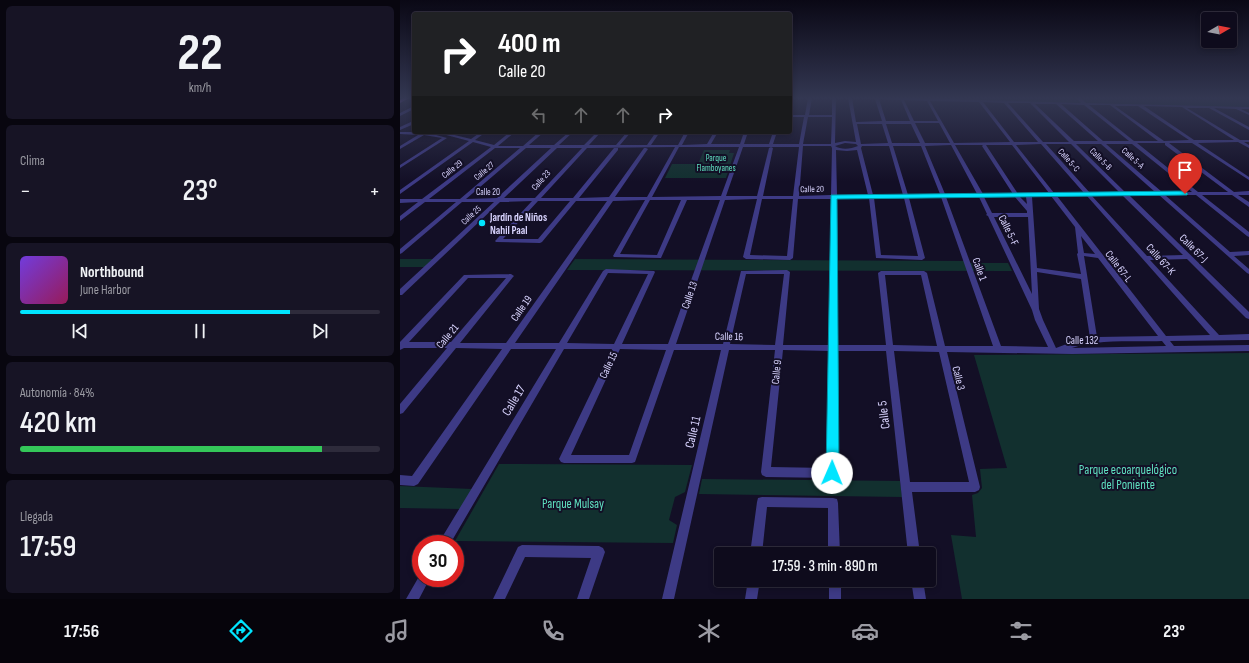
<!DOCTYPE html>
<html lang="es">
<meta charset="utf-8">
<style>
body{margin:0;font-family:"Sofia Sans Condensed",sans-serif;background:#171425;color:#f1f3f6;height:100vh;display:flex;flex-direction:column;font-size:15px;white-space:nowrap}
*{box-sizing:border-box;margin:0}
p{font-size:13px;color:#9b9ba3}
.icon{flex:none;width:22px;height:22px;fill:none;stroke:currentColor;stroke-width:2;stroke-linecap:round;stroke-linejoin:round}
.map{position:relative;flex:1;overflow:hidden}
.details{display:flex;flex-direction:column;gap:6px;padding:6px;background:#08060f;width:400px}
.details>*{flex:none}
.guide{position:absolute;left:12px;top:12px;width:380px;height:122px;border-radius:4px;box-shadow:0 2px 6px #0003,0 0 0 1px #2e2b3b;background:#202124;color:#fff;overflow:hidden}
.needle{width:26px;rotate:80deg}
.tools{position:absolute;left:801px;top:12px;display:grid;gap:8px}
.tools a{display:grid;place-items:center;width:36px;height:36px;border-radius:4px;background:#0e0b1c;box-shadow:0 2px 6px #0003,0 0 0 1px #2e2b3b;font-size:20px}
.speed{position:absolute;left:12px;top:535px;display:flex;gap:8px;font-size:20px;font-weight:700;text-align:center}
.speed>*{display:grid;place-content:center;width:52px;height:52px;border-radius:50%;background:#0e0b1c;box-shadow:0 2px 6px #0003,0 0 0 1px #2e2b3b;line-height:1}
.speed .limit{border:6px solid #d22;background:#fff;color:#111}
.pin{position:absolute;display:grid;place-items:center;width:34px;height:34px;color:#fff;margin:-41px -17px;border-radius:50% 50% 50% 0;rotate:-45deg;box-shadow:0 0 4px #0007}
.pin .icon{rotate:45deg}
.me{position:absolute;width:44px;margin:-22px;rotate:1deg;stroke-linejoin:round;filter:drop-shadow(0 0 3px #0008)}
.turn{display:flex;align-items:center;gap:14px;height:84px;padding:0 20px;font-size:18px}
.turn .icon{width:52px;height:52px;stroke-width:2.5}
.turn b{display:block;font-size:28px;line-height:34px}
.lanes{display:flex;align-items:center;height:38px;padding:0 20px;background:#0003;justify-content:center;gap:20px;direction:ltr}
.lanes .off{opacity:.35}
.big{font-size:30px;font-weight:600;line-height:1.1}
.details .widget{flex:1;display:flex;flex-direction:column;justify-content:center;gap:6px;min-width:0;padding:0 14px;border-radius:6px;background:#171425}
.details .dial{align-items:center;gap:0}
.dial b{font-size:52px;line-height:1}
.song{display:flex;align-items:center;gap:12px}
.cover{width:48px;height:48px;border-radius:6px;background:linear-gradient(135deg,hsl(260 70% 55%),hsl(330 70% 35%))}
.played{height:4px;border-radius:2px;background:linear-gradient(90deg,#00e5ff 75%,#2e2b3b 75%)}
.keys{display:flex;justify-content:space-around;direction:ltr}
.heat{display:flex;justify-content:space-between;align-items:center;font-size:22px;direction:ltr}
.charge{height:6px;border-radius:3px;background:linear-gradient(90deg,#34c759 84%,#2e2b3b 0)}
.trip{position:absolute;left:314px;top:547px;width:222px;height:40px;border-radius:4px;background:#0e0b1c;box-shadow:0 2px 6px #0003,0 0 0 1px #2e2b3b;font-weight:600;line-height:40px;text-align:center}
.dock{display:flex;height:64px;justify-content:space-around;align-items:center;background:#06040b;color:#9b9ba3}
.dock .icon{width:28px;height:28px}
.dock .selected{color:#00e5ff}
.dock b{font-size:18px;color:#f1f3f6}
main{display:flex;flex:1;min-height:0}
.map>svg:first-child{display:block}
.green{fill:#12302f}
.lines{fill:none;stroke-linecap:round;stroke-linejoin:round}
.minor{fill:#3d3a85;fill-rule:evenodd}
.major{fill:#c25bff;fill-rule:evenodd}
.route{fill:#00e5ff;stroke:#0095a6}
.poi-dot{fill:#00e5ff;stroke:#130f26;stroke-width:1.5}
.labels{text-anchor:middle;stroke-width:4;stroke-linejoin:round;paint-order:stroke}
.far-park-label{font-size:9px;fill:#5fe0c0;stroke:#130f26}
.far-street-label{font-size:9px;fill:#d9d4ff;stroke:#130f26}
.poi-label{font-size:11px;font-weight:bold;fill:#d9d4ff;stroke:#130f26;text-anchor:start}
.street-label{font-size:11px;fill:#d9d4ff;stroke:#130f26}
.near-street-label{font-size:13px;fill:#d9d4ff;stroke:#130f26}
.near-park-label{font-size:13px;fill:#5fe0c0;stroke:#130f26}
</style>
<main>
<section class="details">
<div class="widget dial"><b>22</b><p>km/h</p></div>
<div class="widget"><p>Clima</p>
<div class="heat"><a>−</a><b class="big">23°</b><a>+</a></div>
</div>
<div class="widget">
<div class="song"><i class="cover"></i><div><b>Northbound</b><p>June Harbor</p></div></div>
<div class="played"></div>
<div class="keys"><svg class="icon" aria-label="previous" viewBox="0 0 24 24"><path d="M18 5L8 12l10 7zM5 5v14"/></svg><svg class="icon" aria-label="pause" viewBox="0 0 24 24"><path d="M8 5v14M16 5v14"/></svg><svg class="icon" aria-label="next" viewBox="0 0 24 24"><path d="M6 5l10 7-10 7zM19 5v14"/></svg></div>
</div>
<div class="widget"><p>Autonomía · 84%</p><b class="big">420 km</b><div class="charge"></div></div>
<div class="widget"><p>Llegada</p><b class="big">17:59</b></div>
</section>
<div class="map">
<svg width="849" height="599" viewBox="0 0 849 599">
<rect width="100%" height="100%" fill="#130f26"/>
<!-- green -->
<g class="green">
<polygon points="466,98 849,98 849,107"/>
<polygon points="304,150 330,150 329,153 334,153 326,178 265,178 272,164 298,164"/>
<polygon points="0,259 34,259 25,267 0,267"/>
<polygon points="175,259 563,261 571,263 608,263 612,271 167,270"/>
<polygon points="849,353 849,599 562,599 551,535 576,537 572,495 578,493 582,488 580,469 607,468 574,355"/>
<polygon points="99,464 121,464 292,465 285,492 275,497 269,520 277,525 273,543 55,541"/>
<polygon points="302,479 500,481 502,497 299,494"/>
<polygon points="0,486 72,489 60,509 0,508"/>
</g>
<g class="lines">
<!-- minor -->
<g class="minor">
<path d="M408 98H412L409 115H432V98H436L435 143 445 141 456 142 448 98H452L456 122 482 121 475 99 464 98H517L681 103 676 98H681L686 103 849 107V109H841L849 113V115L836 109 814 108 849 127V130L809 108H787L840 140H849V142H844L849 145V148L838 142 798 143 849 177V180L792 143H769L834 192 849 191V195H838L849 202V207L832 195H802L849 232V237L847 236 796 195H765L830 252 849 251V255L834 256 849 269V274L847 273 759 195 730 196 849 312V319L846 318 787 259 750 260 819 335 849 334V340L770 341 774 346 849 345V351L672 354 547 352 580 487 579 490 575 492H512L520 554H508L486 351H438L437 473 436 476 432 478 366 477 362 475 361 472 375 350H329L274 599H262L321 350H274L235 462 232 463H164L161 462 159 459 212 349H164L50 544H38L156 349H111L18 484 14 486 0 485V475L12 476 102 349 56 348 3 413 0 414V404L47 348H4L0 350V342L64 275 111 274 114 276 113 277 60 343H106L207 201H176L142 242 140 243 96 242 95 241 96 240 132 201 100 202 2 295H0V289L94 202H62L2 253 0 254V249L56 202H25L0 221V216L18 202 0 203V199H22L91 147 73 142 0 194V190L69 141 35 132H42L71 139 81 132H86L75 140 94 145 110 132H115L98 146H123L139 132H144L129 145H154L169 132H173L159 145H184L197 132H201L189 145H216L227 132H231L220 145H247L256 132H260L251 145H278L285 132H289L282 145 307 144 314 132H318L311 144H340L344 132H348L344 144H369L373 132H377L373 144H399L404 117H390V115H405ZM479 99 501 100 510 121H486ZM504 100 527 101 538 121H514ZM530 101 579 102 610 142 554 143ZM583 102 604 103 638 142H614ZM608 103H630L669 142H643ZM635 104H656L698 141H674ZM661 104 684 105 729 141H703ZM689 105H710L758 141H734ZM715 106H738L789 140 764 141ZM744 106 782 107 834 140H794ZM408 117H432L431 144H403ZM515 123H539L550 143H525ZM457 124H482L488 143 461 144ZM486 124H511L520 143H492ZM445 143 456 144 458 146C451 149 441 150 435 146ZM737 143H765V145L828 192H798ZM641 144 684 193H654L616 145ZM646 144H671L720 193H690ZM676 144H701L755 192 726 193ZM706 144H732L792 192H762ZM551 145 576 192 577 194H545L525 146ZM555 145H583L582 146 613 194H583ZM586 145H612L649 193 618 194ZM403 146H431L432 148 431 195 399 196ZM462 146H489L503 195H473L461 148ZM493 146H521L540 194 508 195ZM275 147 247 197H215L248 149 246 148H244L209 197 179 198 218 150V148H214L173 198H141L187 148ZM279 147H339L321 196 252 197ZM343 147H371L369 148 357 196H326ZM371 147H399L393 196H363L373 148ZM95 148H120L60 199H29ZM126 148H151L97 198 66 199ZM157 148H182L135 198H104ZM436 150 447 151 457 150 468 195H437ZM651 196 675 227 678 253 677 254 681 274 637 268 632 197ZM657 196H687L810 335 766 336ZM692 196H723L783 255 747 256ZM541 197 593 346H545L527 273 524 271H481L478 273 486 345H438L437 198H469L476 258 522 260 525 258 509 198ZM546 197H579L587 214 586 215 588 216 632 310 635 320 648 347 601 346ZM584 197H615L627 211V213H592ZM620 197H626L627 204ZM474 198H504L518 256 481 255ZM357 199 343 257 346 259 390 260 393 258 398 199H431L430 345H383L390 272 387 270 341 271 323 344H276L325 200ZM362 199H393L387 256 350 255ZM245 200 213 256 214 257 261 258 287 200H320L268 344H222L255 272 254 271 206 269 203 271 159 343H115L213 201ZM250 200H281L257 255 220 254ZM138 201H170L138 239H103ZM594 217H628L632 294ZM681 236 695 254 684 253ZM684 256 698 258 758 336 697 337ZM637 272 681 279 690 338 680 339 656 348 643 320 639 309ZM208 273 248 274 214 344 167 343ZM346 274H384L375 345 330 344ZM485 275H521L537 346 493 345ZM68 278H106L51 342H9ZM762 341 766 346 672 348C696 339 735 342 762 341ZM220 349 266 350 229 455H171ZM383 350 430 351 427 468 371 467ZM494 351 539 352 569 482H510Z"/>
<polygon points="14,106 14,109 0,116 0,113"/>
<polygon points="13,121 14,121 14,124 0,130 0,127"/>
<polygon points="0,132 25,132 47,138 0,168 0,165 42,138 24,135 0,149 0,146 18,135 0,134"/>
<polygon points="362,497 433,498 437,499 438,503 440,554 428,554 428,508 367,507 362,554 350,554 357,502 358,498"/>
<polygon points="122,545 199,546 203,548 205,552 189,599 177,599 191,558 125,557 105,599 93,599 118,547"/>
<polygon points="21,573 21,578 30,578 19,599 6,599"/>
<polygon points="348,580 360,580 357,599 345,599"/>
<rect x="429" y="580" width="12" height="19"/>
<polygon points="511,580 523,580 526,599 514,599"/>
</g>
<!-- major -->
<polygon class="major" points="3,98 9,98 0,103 0,100"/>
</g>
<!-- sky -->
<linearGradient id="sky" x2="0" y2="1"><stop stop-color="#0a0815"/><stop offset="0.54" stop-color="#333752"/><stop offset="1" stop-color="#333752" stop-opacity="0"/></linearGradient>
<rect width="849" height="182" fill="url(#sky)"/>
<!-- route -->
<polygon class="route" points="785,191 788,194 787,195 437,199 439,473 437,477 432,479 428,477 426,473 431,195"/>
<!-- markers -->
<circle class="poi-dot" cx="82" cy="223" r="4"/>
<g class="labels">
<!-- far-park labels -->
<g class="far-park-label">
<text x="316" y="161">Parque<tspan x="316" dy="10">Flamboyanes</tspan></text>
</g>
<!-- far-street labels -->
<g class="far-street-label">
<text transform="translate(733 158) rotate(42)" y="3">Calle 5-A</text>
<text transform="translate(701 159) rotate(45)" y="3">Calle 5-B</text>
<text transform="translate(669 160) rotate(48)" y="3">Calle 5-C</text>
<text transform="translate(52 169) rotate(-38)" y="3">Calle 29</text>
<text transform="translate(84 171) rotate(-40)" y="3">Calle 27</text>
<text transform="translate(141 180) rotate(-48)" y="3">Calle 23</text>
<text transform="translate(412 189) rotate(-1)" y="3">Calle 20</text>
<text x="88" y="195">Calle 20</text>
<text transform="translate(71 215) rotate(-43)" y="3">Calle 25</text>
</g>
<!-- poi labels -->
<g class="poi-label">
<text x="90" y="221">Jardín de Niños<tspan x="90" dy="13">Nahil Paal</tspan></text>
</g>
<!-- street labels -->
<g class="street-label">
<text transform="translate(609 230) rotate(64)" y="4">Calle 5-F</text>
<text transform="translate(794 248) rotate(45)" y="4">Calle 67-J</text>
<text transform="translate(761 259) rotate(48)" y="4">Calle 67-K</text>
<text transform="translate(719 266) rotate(52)" y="4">Calle 67-L</text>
<text transform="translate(580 269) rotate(70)" y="4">Calle 1</text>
<text transform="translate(289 295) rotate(-71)" y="4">Calle 13</text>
<text transform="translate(121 308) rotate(-55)" y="4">Calle 19</text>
<text transform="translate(47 336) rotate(-50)" y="4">Calle 21</text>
<text transform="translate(329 336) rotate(1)" y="4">Calle 16</text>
<text x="682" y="344">Calle 132</text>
<text transform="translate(208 365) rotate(-65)" y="4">Calle 15</text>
<text transform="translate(376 372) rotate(-84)" y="4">Calle 9</text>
<text transform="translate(559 378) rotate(76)" y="4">Calle 3</text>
</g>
<!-- near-street labels -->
<g class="near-street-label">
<text transform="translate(113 400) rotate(-59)" y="5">Calle 17</text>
<text transform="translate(483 415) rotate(-97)" y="5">Calle 5</text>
<text transform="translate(292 432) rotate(-77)" y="5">Calle 11</text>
</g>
<!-- near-park labels -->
<g class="near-park-label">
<text x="728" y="474">Parque ecoarquelógico<tspan x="728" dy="15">del Poniente</tspan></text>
<text x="173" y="508">Parque Mulsay</text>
</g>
</g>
</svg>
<div class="tools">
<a><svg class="needle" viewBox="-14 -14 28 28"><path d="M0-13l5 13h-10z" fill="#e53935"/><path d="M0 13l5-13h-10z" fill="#9b9ba3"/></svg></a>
</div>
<div class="speed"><div class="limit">30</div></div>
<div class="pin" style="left:785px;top:194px;background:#d93025"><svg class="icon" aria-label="arrive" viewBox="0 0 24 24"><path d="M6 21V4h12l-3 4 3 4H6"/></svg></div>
<svg class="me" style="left:432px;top:473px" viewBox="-20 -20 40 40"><circle r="19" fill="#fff"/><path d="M0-13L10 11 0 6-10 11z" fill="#00e5ff"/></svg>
<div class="trip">17:59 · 3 min · 890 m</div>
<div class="guide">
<div class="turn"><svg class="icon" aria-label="right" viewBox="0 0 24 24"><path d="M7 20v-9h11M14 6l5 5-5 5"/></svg><div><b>400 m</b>Calle 20</div></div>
<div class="lanes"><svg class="icon off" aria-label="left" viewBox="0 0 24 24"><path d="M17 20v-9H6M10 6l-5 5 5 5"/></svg><svg class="icon off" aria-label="ahead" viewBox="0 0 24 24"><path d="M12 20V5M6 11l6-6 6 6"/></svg><svg class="icon off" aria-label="ahead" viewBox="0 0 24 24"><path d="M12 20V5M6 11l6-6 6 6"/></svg><svg class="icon" aria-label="right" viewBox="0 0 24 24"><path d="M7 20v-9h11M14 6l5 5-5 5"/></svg></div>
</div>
</div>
</main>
<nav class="dock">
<b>17:56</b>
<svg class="icon selected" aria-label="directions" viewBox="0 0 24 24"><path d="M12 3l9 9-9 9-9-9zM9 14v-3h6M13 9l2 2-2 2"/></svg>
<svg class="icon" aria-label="music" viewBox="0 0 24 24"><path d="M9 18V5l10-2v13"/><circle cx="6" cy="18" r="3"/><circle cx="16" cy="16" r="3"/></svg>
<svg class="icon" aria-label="phone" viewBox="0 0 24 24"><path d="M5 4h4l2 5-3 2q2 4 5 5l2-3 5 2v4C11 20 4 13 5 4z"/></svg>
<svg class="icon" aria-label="climate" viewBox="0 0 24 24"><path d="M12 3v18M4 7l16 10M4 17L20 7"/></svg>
<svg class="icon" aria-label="car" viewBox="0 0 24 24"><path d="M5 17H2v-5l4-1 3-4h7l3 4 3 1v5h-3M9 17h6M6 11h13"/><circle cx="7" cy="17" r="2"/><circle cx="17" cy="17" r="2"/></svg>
<svg class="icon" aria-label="filters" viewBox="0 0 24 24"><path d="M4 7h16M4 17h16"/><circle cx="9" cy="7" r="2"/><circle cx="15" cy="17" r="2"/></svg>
<b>23°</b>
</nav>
